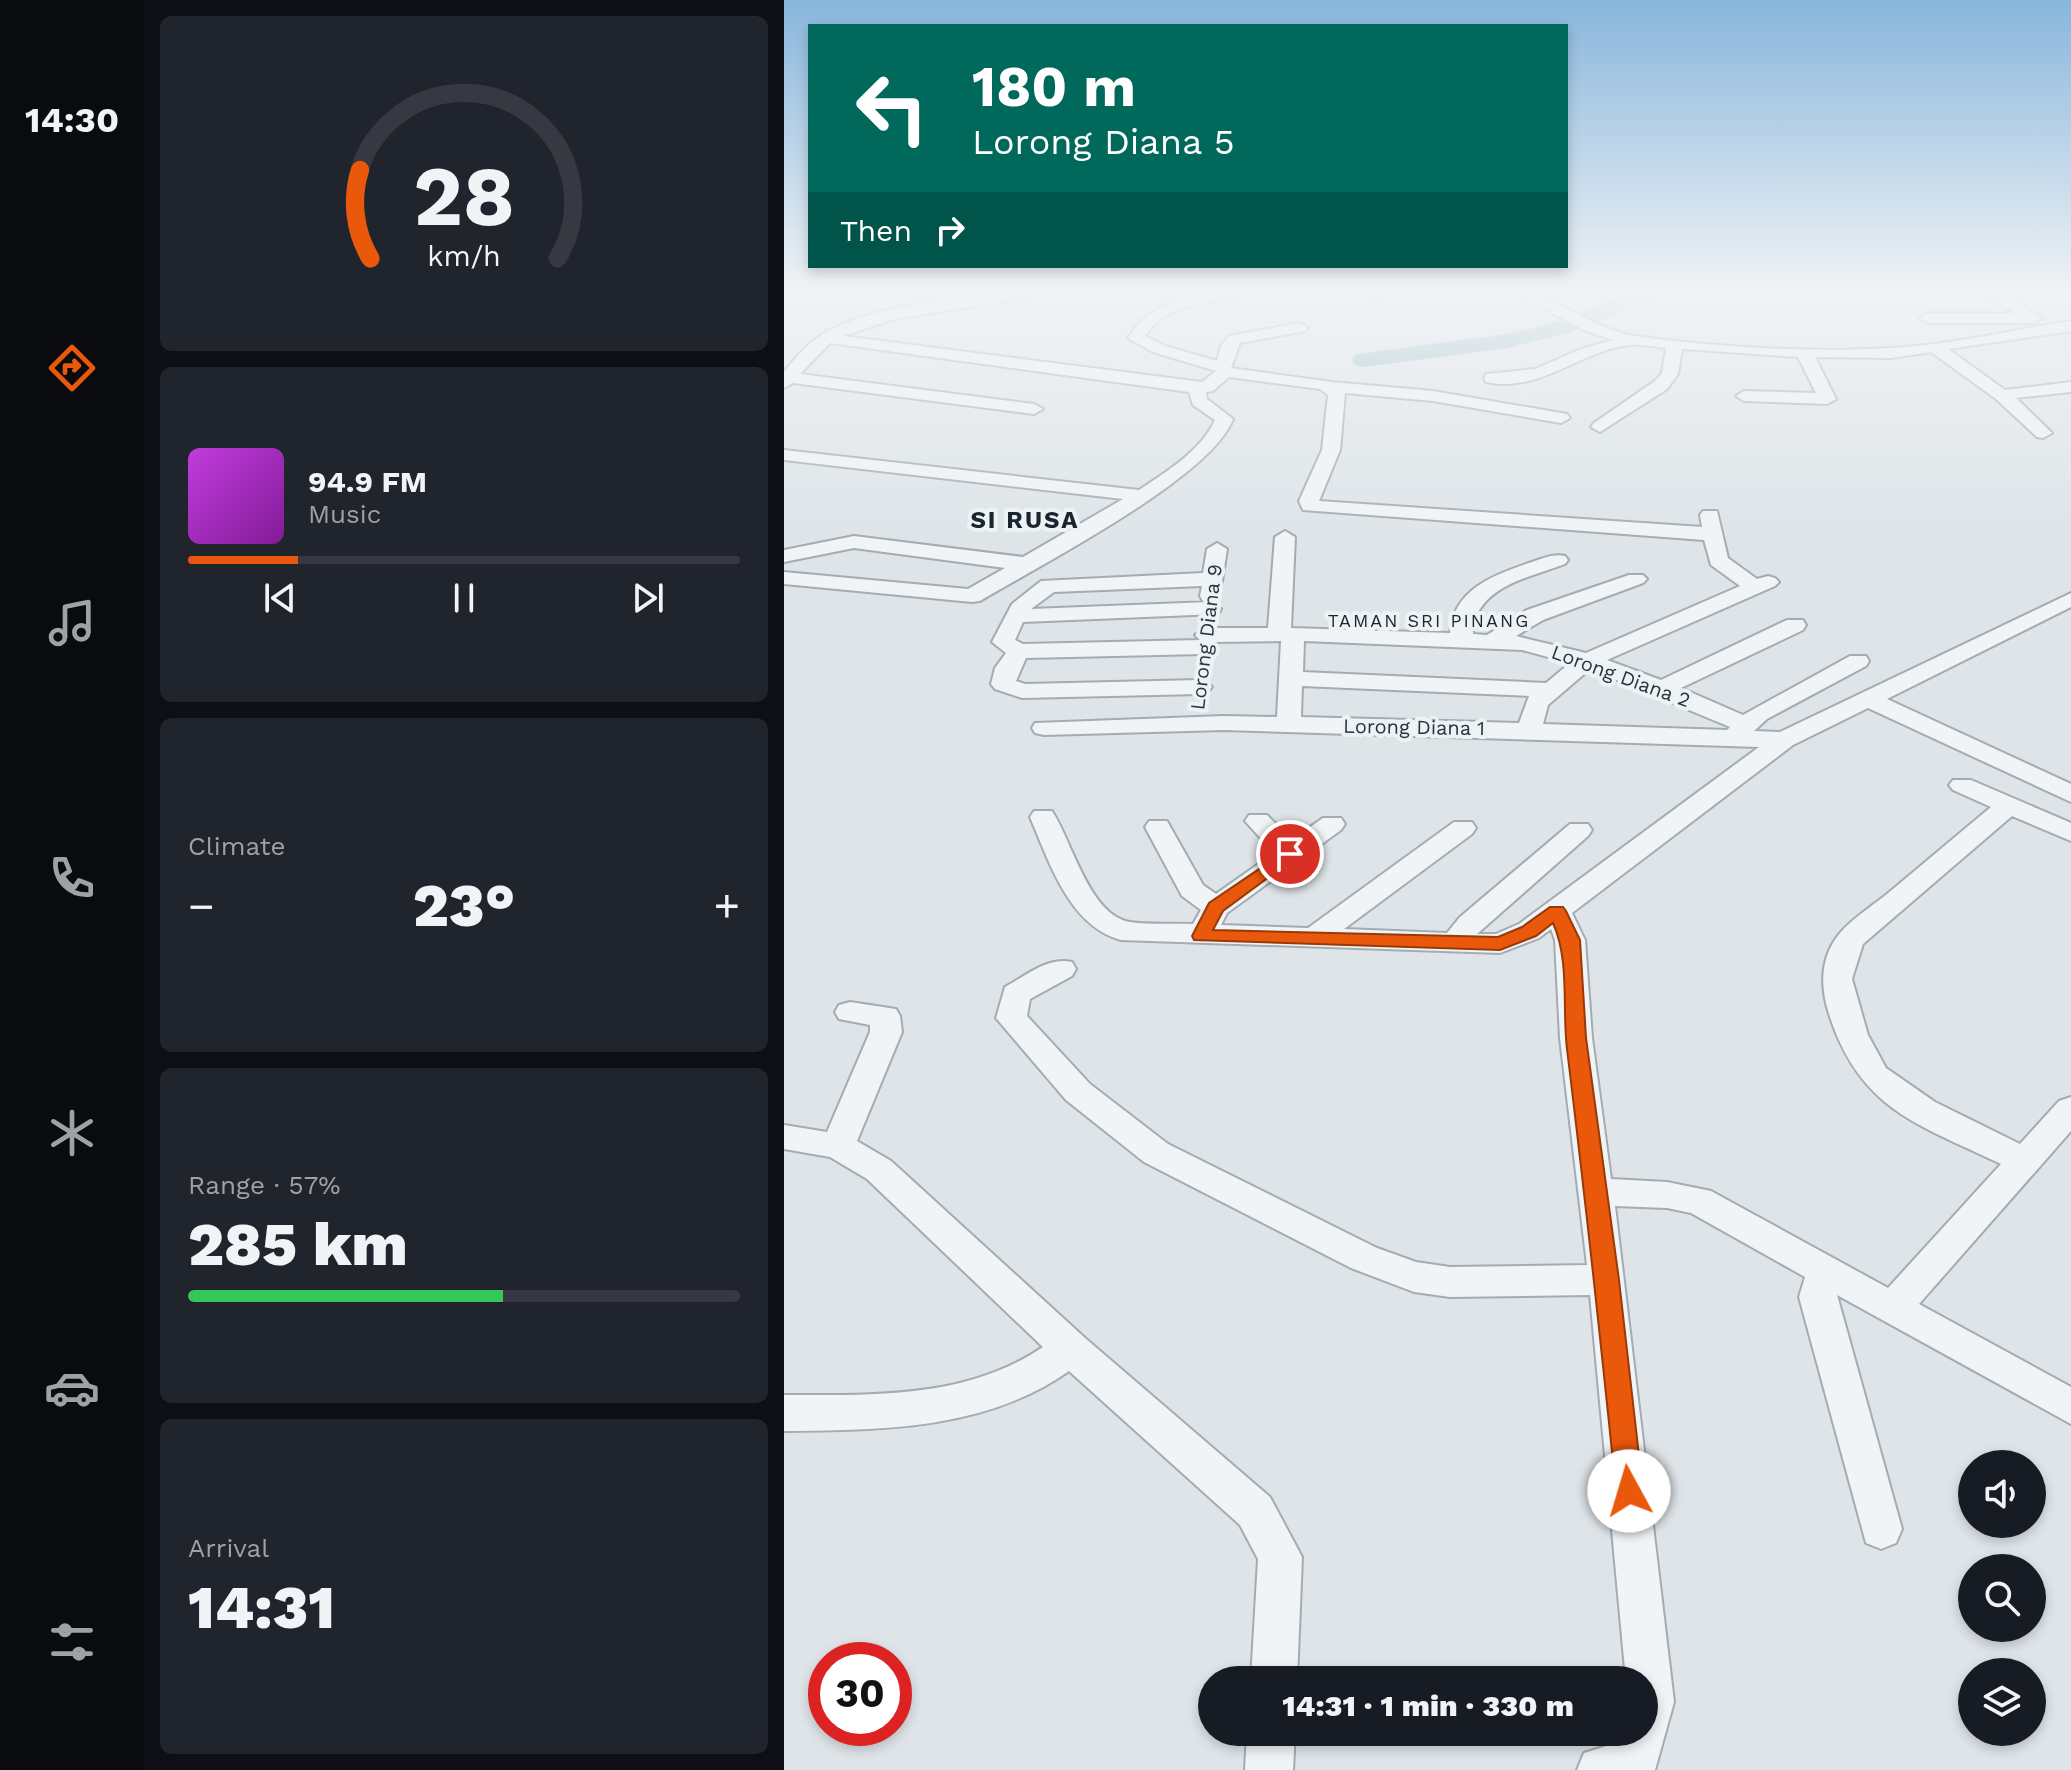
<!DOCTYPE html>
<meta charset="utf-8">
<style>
body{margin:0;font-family:"Work Sans",sans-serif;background:#20242c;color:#f1f3f6;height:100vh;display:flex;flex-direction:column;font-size:30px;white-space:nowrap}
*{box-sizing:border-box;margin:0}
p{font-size:26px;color:#9ea1a6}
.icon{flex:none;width:44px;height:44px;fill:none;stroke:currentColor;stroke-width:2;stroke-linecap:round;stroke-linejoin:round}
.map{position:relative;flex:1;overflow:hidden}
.panel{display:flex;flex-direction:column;gap:16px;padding:16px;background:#0d0f14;width:640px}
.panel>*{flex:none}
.guide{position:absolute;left:24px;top:24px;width:760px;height:244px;border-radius:0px;box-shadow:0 4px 12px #0003;background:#00695c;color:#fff;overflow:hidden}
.buttons{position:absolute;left:1174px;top:1450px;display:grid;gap:16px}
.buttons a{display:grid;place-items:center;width:88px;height:88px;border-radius:50%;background:#171b24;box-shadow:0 4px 12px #0003;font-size:40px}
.speed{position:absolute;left:24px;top:1642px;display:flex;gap:16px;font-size:40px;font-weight:700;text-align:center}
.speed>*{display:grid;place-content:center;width:104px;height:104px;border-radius:50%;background:#171b24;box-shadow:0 4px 12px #0003;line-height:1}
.speed .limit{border:12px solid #d22;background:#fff;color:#111}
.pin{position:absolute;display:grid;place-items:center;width:68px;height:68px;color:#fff;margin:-34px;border:4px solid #fff;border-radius:50%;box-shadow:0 2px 8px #0007}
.me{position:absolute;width:88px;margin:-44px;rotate:354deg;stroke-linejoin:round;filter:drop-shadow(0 0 6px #0008)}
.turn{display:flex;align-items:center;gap:28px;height:168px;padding:0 32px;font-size:36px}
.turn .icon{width:104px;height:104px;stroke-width:2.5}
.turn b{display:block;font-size:56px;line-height:68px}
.then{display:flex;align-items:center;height:76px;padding:0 32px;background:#0003;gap:16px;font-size:30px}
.big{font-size:60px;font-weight:800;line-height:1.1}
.panel .tile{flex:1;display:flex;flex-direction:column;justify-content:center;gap:12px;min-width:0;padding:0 28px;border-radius:12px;background:#20242c}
.panel .dial{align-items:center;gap:0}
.dial svg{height:208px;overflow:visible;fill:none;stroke:#363941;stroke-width:7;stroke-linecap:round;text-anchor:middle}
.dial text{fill:#f1f3f6;stroke:none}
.song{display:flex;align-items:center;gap:24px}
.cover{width:96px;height:96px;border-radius:12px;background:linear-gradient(135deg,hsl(290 70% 55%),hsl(290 70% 35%))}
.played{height:8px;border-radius:4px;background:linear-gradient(90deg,#ea580c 20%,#363941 20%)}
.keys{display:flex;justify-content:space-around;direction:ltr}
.heat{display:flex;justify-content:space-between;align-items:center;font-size:44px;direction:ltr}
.charge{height:12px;border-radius:6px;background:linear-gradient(90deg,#34c759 57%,#363941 0)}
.trip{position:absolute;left:414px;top:1666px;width:460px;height:80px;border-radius:40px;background:#171b24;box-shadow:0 4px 12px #0003;font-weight:800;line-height:80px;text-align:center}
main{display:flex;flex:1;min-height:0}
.tab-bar{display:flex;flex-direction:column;width:144px;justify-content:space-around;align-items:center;background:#090b0e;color:#9ea1a6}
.tab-bar .icon{width:56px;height:56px}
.tab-bar .on{color:#ea580c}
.tab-bar b{font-size:36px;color:#f1f3f6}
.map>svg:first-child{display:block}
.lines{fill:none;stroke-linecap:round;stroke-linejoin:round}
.river{fill:#98bac9;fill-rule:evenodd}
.minor-casing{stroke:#a3acb2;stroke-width:4}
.minor{fill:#f0f4f6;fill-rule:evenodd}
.route{fill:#ea580c;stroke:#983908;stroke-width:2}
.labels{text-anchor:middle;stroke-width:8;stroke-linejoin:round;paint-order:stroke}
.far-neighbourhood-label{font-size:18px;letter-spacing:2px;fill:#19252f;stroke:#edf2f5}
.street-label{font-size:20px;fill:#27353f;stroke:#edf2f5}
.far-district-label{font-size:24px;font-weight:bold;letter-spacing:2px;fill:#19252f;stroke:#edf2f5}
</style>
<main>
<nav class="tab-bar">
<b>14:30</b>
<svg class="icon on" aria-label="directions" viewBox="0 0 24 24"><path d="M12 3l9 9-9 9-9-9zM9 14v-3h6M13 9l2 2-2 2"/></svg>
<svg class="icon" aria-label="music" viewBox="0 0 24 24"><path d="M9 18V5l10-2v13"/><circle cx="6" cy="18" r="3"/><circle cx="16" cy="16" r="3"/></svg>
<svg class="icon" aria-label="phone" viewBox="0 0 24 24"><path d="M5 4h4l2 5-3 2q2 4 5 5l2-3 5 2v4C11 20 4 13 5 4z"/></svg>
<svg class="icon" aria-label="climate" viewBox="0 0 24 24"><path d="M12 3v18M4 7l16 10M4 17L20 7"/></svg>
<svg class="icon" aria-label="car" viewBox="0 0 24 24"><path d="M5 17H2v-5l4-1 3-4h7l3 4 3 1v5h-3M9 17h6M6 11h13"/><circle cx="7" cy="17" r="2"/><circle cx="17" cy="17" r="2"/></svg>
<svg class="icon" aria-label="filters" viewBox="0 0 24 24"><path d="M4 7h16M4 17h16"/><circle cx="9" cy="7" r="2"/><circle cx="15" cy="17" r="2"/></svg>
</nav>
<section class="panel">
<div class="tile dial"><svg viewBox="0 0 100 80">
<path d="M14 69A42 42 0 1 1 86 69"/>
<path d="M14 69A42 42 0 0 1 10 35" stroke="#ea580c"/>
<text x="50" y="56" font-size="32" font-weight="700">28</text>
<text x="50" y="72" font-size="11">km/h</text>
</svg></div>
<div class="tile">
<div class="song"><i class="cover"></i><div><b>94.9 FM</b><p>Music</p></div></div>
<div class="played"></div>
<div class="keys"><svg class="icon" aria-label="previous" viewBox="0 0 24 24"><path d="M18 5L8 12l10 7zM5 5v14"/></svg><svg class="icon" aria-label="pause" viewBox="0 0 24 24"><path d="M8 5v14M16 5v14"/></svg><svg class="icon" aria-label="next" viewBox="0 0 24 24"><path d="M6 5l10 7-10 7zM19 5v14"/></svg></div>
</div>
<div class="tile"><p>Climate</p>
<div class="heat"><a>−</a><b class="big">23°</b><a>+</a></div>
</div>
<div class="tile"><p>Range · 57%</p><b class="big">285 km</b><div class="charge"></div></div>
<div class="tile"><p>Arrival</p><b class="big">14:31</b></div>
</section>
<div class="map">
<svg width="1287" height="1770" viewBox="0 0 1287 1770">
<rect width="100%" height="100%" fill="#dee4e8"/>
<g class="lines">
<!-- river -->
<polygon class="river" points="840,294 870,294 867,299 784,333 724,348 580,367 571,365 568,360 571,355 580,353 724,334 768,323"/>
<defs>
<g id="minor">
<path d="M213 294H249L242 298 110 319 59 336 418 382 432 371 369 352 344 338C369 299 409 294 452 294L450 297C418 305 380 305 361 336L381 346 433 361 437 346 445 336 516 323 524 328 521 331 456 343 447 368 548 382 649 391 783 414 786 418 777 423 649 401 561 393 556 450 535 501 918 527 916 515 919 511H933L944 558 973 579 984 576 991 578 995 582 991 586 823 660 877 680 1003 620H1019L1022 625 1019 630 897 688 959 715 1066 656H1082L1085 661 1082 666 983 719 970 731 996 732 1287 593V607L1103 699 1287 784V802L1084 708 1009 745 788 913 801 940 808 1038 827 1179 883 1182 927 1191 1104 1288 1217 1164C1134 1124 1076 1110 1045 1014 1036 986 1036 957 1056 933 1069 918 1088 906 1103 894 1138 865 1172 836 1207 807L1169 790 1165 785 1169 780H1187L1287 823V841L1228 816 1079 944 1068 979 1084 1035 1102 1068 1151 1102 1236 1144 1275 1101 1287 1097V1131L1135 1304 1287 1387V1424L1053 1295 1118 1529 1112 1543 1097 1549 1082 1543 1015 1297 1021 1277 907 1213 883 1208 831 1206 890 1702 871 1770H793L800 1753 832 1743 835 1732H860V1680H842L806 1295 666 1297 630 1292 567 1268 360 1162 282 1100 212 1018 221 987C241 976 265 956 288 962L292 969 288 976 246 999 243 1016 306 1084 384 1144 593 1248 632 1262 666 1267 803 1265 776 1038 771 940 767 929 755 938 716 953 337 940C285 926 265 861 246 817L250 811H268C288 841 305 915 346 922 366 925 389 923 409 924L417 910 398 896 361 827 365 821H383L419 885 432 894 490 853 461 821 465 815H483L508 840 539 818H557L561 824 557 830 443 913 437 925 524 928 670 822H688L692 828 688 834 560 929 663 933 676 917 786 824H804L808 830 804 836 693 934H712L735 924 975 747 440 730 260 735 251 733 248 728 251 723 440 716 493 717 497 641 426 642 431 647 428 652 420 654 242 658 232 681 241 684 416 680 424 682 428 687 424 692 416 694 238 698 211 689 207 684 211 668 222 653 208 642 228 604 257 581 419 573 423 549 433 543 443 549 435 601H419L416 596 418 586 270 592 247 609 426 602 437 609 434 614 239 622 231 640 239 644 416 640 411 635 422 628H484L491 537 501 531 511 537 507 628 666 633C669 590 709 575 745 563 757 559 769 553 781 556L784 560 781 564C744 578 690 587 689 634L703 635 743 610 845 575H859L863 579 859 583 759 620 732 636 802 653 956 586 927 565 920 540 519 510 515 501 538 450 544 395 536 389 445 377 429 391 422 392 423 399 449 419C427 478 254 566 196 601L188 602 0 584V572L184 589 221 568 70 548 0 562V550L70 536 239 557 339 499 0 460V450L355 490C381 473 418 450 431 420L409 405 405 392 46 343 16 374 250 404 259 409 250 414 9 383 0 388V372C11 358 24 343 39 334 89 305 157 301 213 294ZM520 641 738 650 786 663 762 683 519 672ZM806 669 946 727 943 730 759 724 764 705ZM518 686 745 696 735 723 517 717Z"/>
<polygon points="580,294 597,294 597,295 590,299"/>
<path d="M731 294C773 294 808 329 850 336 929 347 1026 353 1106 348 1166 345 1227 330 1287 321V331L1164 349 1221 390 1287 382V392L1232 398 1268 433 1259 438 1253 437 1212 399 1147 352 1107 358 1031 357 1052 399 1043 404 960 401 952 396 960 391 1032 393 1014 357 898 349 894 374 883 389 816 432 807 427 810 423 871 381 878 373 882 348C870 347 856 343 845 345 796 351 754 394 702 382L700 378 702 374 751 369 797 349 829 340 800 330Z"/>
<polygon points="1202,294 1219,294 1258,318 1250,323 1144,323 1136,318 1144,313 1231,313"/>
<path d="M66 1002 112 1009 116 1016 118 1032 73 1141 107 1161 301 1338 486 1497 518 1557 513 1680H467L474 1559 456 1525 285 1371C201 1430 99 1430 0 1431V1395C89 1395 182 1399 259 1347L83 1179 46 1157 0 1149V1125L43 1132 86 1032V1025L55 1019 51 1012 55 1005Z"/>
<polygon points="463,1732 511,1732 509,1770 461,1770"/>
</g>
</defs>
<!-- minor casing -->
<use href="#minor" class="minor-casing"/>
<!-- minor -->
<use href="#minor" class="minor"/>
</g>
<!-- sky -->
<linearGradient id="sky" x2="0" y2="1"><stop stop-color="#88b6dc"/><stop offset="0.54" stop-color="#f0f3f5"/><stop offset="1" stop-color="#f0f3f5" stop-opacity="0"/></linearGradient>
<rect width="1287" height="542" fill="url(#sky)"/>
<!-- route -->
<path class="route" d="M506 848 515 854 512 857 439 911 429 930 714 937 738 927 766 907H779L782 911 796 940 802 1038 835 1280 859 1491 855 1500 845 1503 836 1500 832 1491C817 1343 801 1196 783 1049 778 1008 786 961 769 923L752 936 716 950 410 940 408 936 425 903Z"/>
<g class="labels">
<!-- far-neighbourhood labels -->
<g class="far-neighbourhood-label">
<text x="645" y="627">TAMAN SRI PINANG</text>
</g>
<!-- street labels -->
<g class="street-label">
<text transform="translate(422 637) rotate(-83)" y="7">Lorong Diana 9</text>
<text transform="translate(837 676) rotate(20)" y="7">Lorong Diana 2</text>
<text transform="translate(630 727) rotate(1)" y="7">Lorong Diana 1</text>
</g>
<!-- far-district labels -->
<g class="far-district-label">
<text x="241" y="528">SI RUSA</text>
</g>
</g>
</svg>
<div class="buttons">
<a><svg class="icon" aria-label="sound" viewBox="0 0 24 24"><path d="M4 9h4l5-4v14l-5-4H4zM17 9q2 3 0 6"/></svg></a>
<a><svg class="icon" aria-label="search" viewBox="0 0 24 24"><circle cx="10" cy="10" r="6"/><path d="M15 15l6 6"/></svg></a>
<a><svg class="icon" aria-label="layers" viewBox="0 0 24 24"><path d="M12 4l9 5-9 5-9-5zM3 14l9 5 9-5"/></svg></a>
</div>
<div class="speed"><div class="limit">30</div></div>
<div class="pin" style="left:506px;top:854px;background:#d93025"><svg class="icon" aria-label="arrive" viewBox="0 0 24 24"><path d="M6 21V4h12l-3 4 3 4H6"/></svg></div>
<svg class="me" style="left:845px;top:1491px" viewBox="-20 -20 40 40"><circle r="19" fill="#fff"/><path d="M0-13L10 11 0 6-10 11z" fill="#ea580c"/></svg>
<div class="trip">14:31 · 1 min · 330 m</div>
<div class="guide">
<div class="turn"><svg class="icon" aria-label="left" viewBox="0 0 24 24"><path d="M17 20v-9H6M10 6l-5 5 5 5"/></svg><div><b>180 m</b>Lorong Diana 5</div></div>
<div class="then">Then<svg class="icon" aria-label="right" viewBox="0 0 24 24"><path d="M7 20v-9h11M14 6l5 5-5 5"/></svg></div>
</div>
</div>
</main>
